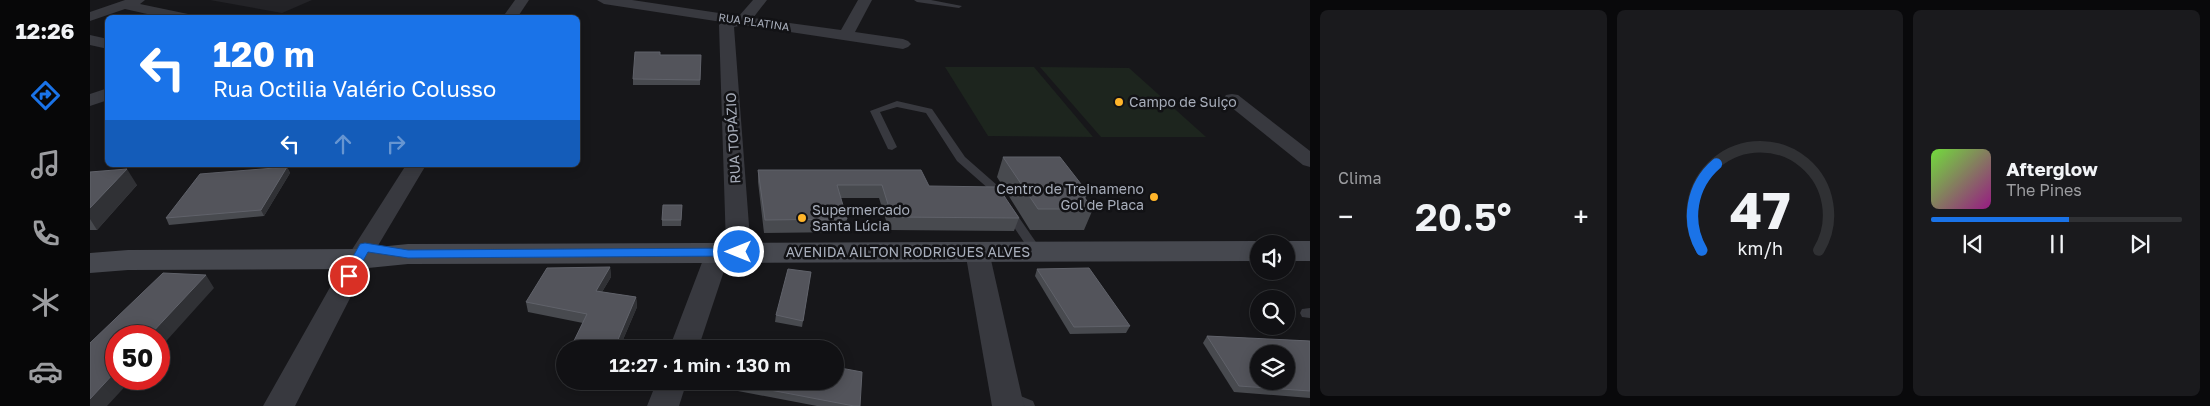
<!DOCTYPE html>
<html lang="pt">
<meta charset="utf-8">
<style>
body{margin:0;font-family:"Golos Text",sans-serif;background:#1a1a1d;color:#f1f3f6;height:100vh;display:flex;flex-direction:column;font-size:19px;white-space:nowrap}
*{box-sizing:border-box;margin:0}
p{font-size:16px;color:#9c9da0}
.icon{flex:none;width:28px;height:28px;fill:none;stroke:currentColor;stroke-width:2;stroke-linecap:round;stroke-linejoin:round}
.map{position:relative;flex:1;overflow:hidden}
.details{display:flex;flex-direction:column;gap:10px;padding:10px;background:#09090b;width:900px}
.details>*{flex:none}
.guide{position:absolute;left:15px;top:15px;width:475px;height:152px;border-radius:8px;box-shadow:0 2px 12px #0003,0 0 0 1px #303134;background:#1a73e8;color:#fff;overflow:hidden}
.buttons{position:absolute;left:1160px;top:235px;display:grid;gap:10px}
.buttons a{display:grid;place-items:center;width:45px;height:45px;border-radius:50%;background:#111114;box-shadow:0 2px 12px #0003,0 0 0 1px #303134;font-size:25px}
.speed{position:absolute;left:15px;top:325px;display:flex;gap:10px;font-size:25px;font-weight:700;text-align:center}
.speed>*{display:grid;place-content:center;width:65px;height:65px;border-radius:50%;background:#111114;box-shadow:0 2px 12px #0003,0 0 0 1px #303134;line-height:1}
.speed .limit{border:8px solid #d22;background:#fff;color:#111}
.pin{position:absolute;display:grid;place-items:center;width:42px;height:42px;color:#fff;margin:-21px;border:2px solid #fff;border-radius:50%;box-shadow:0 1px 5px #0007}
.me{position:absolute;width:55px;margin:-28px;rotate:270deg;stroke-linejoin:round;filter:drop-shadow(0 0 4px #0008)}
.turn{display:flex;align-items:center;gap:18px;height:105px;padding:0 25px;font-size:22px}
.turn .icon{width:65px;height:65px;stroke-width:2.5}
.turn b{display:block;font-size:35px;line-height:42px}
.lanes{display:flex;align-items:center;height:48px;padding:0 25px;background:#0003;justify-content:center;gap:25px;direction:ltr}
.lanes .off{opacity:.35}
.big{font-size:38px;font-weight:600;line-height:1.1}
.details .card{flex:1;display:flex;flex-direction:column;justify-content:center;gap:8px;min-width:0;padding:0 18px;border-radius:8px;background:#1a1a1d}
.details .dial{align-items:center;gap:0}
.dial svg{height:130px;overflow:visible;fill:none;stroke:#303134;stroke-width:7;stroke-linecap:round;text-anchor:middle}
.dial text{fill:#f1f3f6;stroke:none}
.song{display:flex;align-items:center;gap:15px}
.cover{width:60px;height:60px;border-radius:8px;background:linear-gradient(135deg,hsl(100 70% 55%),hsl(310 70% 35%))}
.played{height:5px;border-radius:2px;background:linear-gradient(90deg,#1a73e8 55%,#303134 55%)}
.keys{display:flex;justify-content:space-around;direction:ltr}
.heat{display:flex;justify-content:space-between;align-items:center;font-size:28px;direction:ltr}
.details .tiles{flex:1;display:grid;gap:10px;grid-template-columns:repeat(3,1fr)}
.trip{position:absolute;left:466px;top:340px;width:288px;height:50px;border-radius:25px;background:#111114;box-shadow:0 2px 12px #0003,0 0 0 1px #303134;font-weight:600;line-height:50px;text-align:center}
main{display:flex;flex:1;min-height:0}
.dock{display:flex;flex-direction:column;width:90px;justify-content:space-around;align-items:center;background:#070708;color:#9c9da0}
.dock .icon{width:35px;height:35px}
.dock .active{color:#1a73e8}
.dock b{font-size:22px;color:#f1f3f6}
.map>svg:first-child{display:block}
.built{fill:#232327}
.green{fill:#1d251e}
.lines{fill:none;stroke-linecap:round;stroke-linejoin:round}
.lane{fill:#38393f;fill-rule:evenodd}
.street{fill:#38393f;fill-rule:evenodd}
.secondary{fill:#46484f;fill-rule:evenodd}
.wall{fill:#484a4f}
.shaded-wall{fill:#303135}
.building{fill:#53545b;stroke:#60626a;fill-rule:evenodd}
.route{fill:#1a73e8;stroke:#114b97}
.poi-dot{fill:#ffb52a;stroke:#121215;stroke-width:2}
.labels{text-anchor:middle;stroke-width:5;stroke-linejoin:round;paint-order:stroke}
.far-street-label{font-size:11px;fill:#a8aebb;stroke:#121215}
.poi-label{font-size:14px;fill:#a8aebb;stroke:#121215;text-anchor:start}
.street-label{font-size:14px;fill:#a8aebb;stroke:#121215}
</style>
<main>
<nav class="dock">
<b>12:26</b>
<svg class="icon active" aria-label="directions" viewBox="0 0 24 24"><path d="M12 3l9 9-9 9-9-9zM9 14v-3h6M13 9l2 2-2 2"/></svg>
<svg class="icon" aria-label="music" viewBox="0 0 24 24"><path d="M9 18V5l10-2v13"/><circle cx="6" cy="18" r="3"/><circle cx="16" cy="16" r="3"/></svg>
<svg class="icon" aria-label="phone" viewBox="0 0 24 24"><path d="M5 4h4l2 5-3 2q2 4 5 5l2-3 5 2v4C11 20 4 13 5 4z"/></svg>
<svg class="icon" aria-label="climate" viewBox="0 0 24 24"><path d="M12 3v18M4 7l16 10M4 17L20 7"/></svg>
<svg class="icon" aria-label="car" viewBox="0 0 24 24"><path d="M5 17H2v-5l4-1 3-4h7l3 4 3 1v5h-3M9 17h6M6 11h13"/><circle cx="7" cy="17" r="2"/><circle cx="17" cy="17" r="2"/></svg>
</nav>
<div class="map">
<svg width="1220" height="406" viewBox="0 0 1220 406">
<rect width="100%" height="100%" fill="#17171a"/>
<!-- built -->
<polygon class="built" points="120,0 222,0 192,13"/>
<!-- green -->
<g class="green">
<polygon points="855,67 944,67 1003,137 898,136"/>
<polygon points="950,67 1039,68 1116,137 1011,137"/>
</g>
<g class="lines">
<!-- lane -->
<g class="lane">
<polygon points="824,0 841,0 872,6 869,8 827,2"/>
<polygon points="807,101 842,109 875,157 908,186 916,198 914,200 906,200 900,190 867,161 836,113 807,107 790,112 807,147 802,150 798,149 780,111"/>
<polygon points="919,208 923,209 950,248 952,251 950,254 942,254 913,211"/>
<polygon points="1220,308 1220,318 1212,317 1210,313 1212,309"/>
<path d="M920 392 943 401 945 406C934 406 918 406 912 398L915 393Z"/>
</g>
<!-- street -->
<g class="street">
<polygon points="35,0 55,0 50,4 98,14 105,18 75,18 35,9 0,21 0,12"/>
<polygon points="425,0 439,0 427,18 412,18"/>
<polygon points="507,0 542,0 649,16 663,0 677,0 663,18 751,30 768,0 782,0 765,32 813,39 818,41 821,44 818,47 813,49 653,25 644,27 661,252 658,258 649,260 639,256 608,349 579,349 616,252 619,246 628,244 636,246 629,25 632,22 514,4"/>
<polygon points="0,35 18,39 18,49 0,45"/>
<polygon points="18,88 18,100 0,106 0,94"/>
<polygon points="1142,94 1148,95 1220,151 1220,167 1213,165 1136,103 1133,99 1136,95"/>
<polygon points="316,165 336,165 280,259 205,406 173,406 256,259"/>
<polygon points="887,243 896,245 899,251 934,406 902,406 875,251 878,245"/>
<polygon points="567,381 597,381 589,406 557,406"/>
</g>
<!-- secondary -->
<g class="secondary">
<polygon points="1169,241 1179,244 1169,244 1169,261 318,264 268,269 38,270 0,273 0,253 38,250 268,249 318,244"/>
<polygon points="1196,241 1220,241 1220,261 1196,261 1196,244 1186,244"/>
</g>
</g>
<!-- wall -->
<g class="wall">
<polygon points="570,52 570,55 611,55 610,85 543,85 543,79"/>
<polygon points="913,157 998,193 995,199 1003,209 994,230 940,230 907,177"/>
<polygon points="197,167 200,173 174,216 79,225 76,218"/>
<polygon points="668,170 839,186 929,218 924,231 799,230 789,198 751,198 757,219 755,232 674,233 668,182"/>
<polygon points="0,172 47,185 7,230 0,230"/>
<polygon points="592,205 591,226 572,226 572,220"/>
<polygon points="520,267 521,277 512,292 546,297 547,307 529,349 480,349 493,323 438,312 436,302"/>
<polygon points="947,269 1040,326 1036,333 980,334 945,276"/>
<polygon points="721,272 712,327 685,322 686,315"/>
<polygon points="1117,336 1220,341 1220,398 1144,392 1113,343"/>
<polygon points="627,381 745,381 770,406 727,406 627,387"/>
</g>
<!-- shaded-wall -->
<g class="shaded-wall">
<polygon points="197,167 200,173 174,216 171,210"/>
<polygon points="37,169 47,185 7,230 0,219 0,208"/>
<polygon points="520,267 521,277 507,300 506,291"/>
<polygon points="116,275 124,288 69,349 69,336 59,336"/>
<polygon points="546,297 547,307 529,349 524,349"/>
<polygon points="26,371 26,379 42,379 17,406 0,406 0,399"/>
</g>
<!-- building -->
<g class="building">
<polygon points="545,52 570,52 570,55 611,55 610,80 543,79"/>
<polygon points="913,157 970,157 998,193 991,193 1003,209 948,209"/>
<polygon points="197,167 171,210 76,218 110,174"/>
<polygon points="37,169 0,208 0,172"/>
<polygon points="668,170 831,170 839,186 908,187 929,218 802,217 792,185 747,185 757,219 675,220"/>
<polygon points="573,205 592,205 591,220 572,220"/>
<polygon points="520,267 506,291 546,297 524,349 480,349 497,314 436,302 457,268"/>
<polygon points="999,268 1040,326 984,327 947,269"/>
<polygon points="698,269 721,272 713,321 686,315"/>
<polygon points="73,273 116,275 59,336 26,336 26,371 0,399 0,343"/>
<path d="M1117 336 1220 341V391L1149 386ZM1169 354H1196V381H1169Z"/>
<polygon points="745,367 772,372 770,406 764,406 633,381 745,381"/>
</g>
<!-- route -->
<polygon class="route" points="275,243 318,250 649,248 655,252 649,256 318,258 278,252 263,279 254,279 252,276 270,244"/>
<!-- markers -->
<g class="poi-dot">
<circle cx="1029" cy="102" r="5"/>
<circle cx="1064" cy="197" r="5"/>
<circle cx="712" cy="218" r="5"/>
</g>
<g class="labels">
<!-- far-street labels -->
<g class="far-street-label">
<text transform="translate(664 22) rotate(8)" y="4">RUA PLATINA</text>
</g>
<!-- poi labels -->
<g class="poi-label">
<text x="1039" y="107">Campo de Suiço</text>
<text x="1054" y="194" text-anchor="end">Centro de Treinameno<tspan x="1054" dy="16">Gol de Placa</tspan></text>
<text x="722" y="215">Supermercado<tspan x="722" dy="16">Santa Lúcia</tspan></text>
</g>
<!-- street labels -->
<g class="street-label">
<text transform="translate(643 138) rotate(-93)" y="5">RUA TOPÁZIO</text>
<text x="818" y="257">AVENIDA AILTON RODRIGUES ALVES</text>
</g>
</g>
</svg>
<div class="buttons">
<a><svg class="icon" aria-label="sound" viewBox="0 0 24 24"><path d="M4 9h4l5-4v14l-5-4H4zM17 9q2 3 0 6"/></svg></a>
<a><svg class="icon" aria-label="search" viewBox="0 0 24 24"><circle cx="10" cy="10" r="6"/><path d="M15 15l6 6"/></svg></a>
<a><svg class="icon" aria-label="layers" viewBox="0 0 24 24"><path d="M12 4l9 5-9 5-9-5zM3 14l9 5 9-5"/></svg></a>
</div>
<div class="speed"><div class="limit">50</div></div>
<div class="pin" style="left:259px;top:276px;background:#d93025"><svg class="icon" aria-label="arrive" viewBox="0 0 24 24"><path d="M6 21V4h12l-3 4 3 4H6"/></svg></div>
<svg class="me" style="left:649px;top:252px" viewBox="-20 -20 40 40"><circle r="17" fill="#1a73e8" stroke="#fff" stroke-width="3"/><path d="M0-11L8 9 0 5-8 9z" fill="#fff"/></svg>
<div class="trip">12:27 · 1 min · 130 m</div>
<div class="guide">
<div class="turn"><svg class="icon" aria-label="left" viewBox="0 0 24 24"><path d="M17 20v-9H6M10 6l-5 5 5 5"/></svg><div><b>120 m</b>Rua Octilia Valério Colusso</div></div>
<div class="lanes"><svg class="icon" aria-label="left" viewBox="0 0 24 24"><path d="M17 20v-9H6M10 6l-5 5 5 5"/></svg><svg class="icon off" aria-label="ahead" viewBox="0 0 24 24"><path d="M12 20V5M6 11l6-6 6 6"/></svg><svg class="icon off" aria-label="right" viewBox="0 0 24 24"><path d="M7 20v-9h11M14 6l5 5-5 5"/></svg></div>
</div>
</div>
<section class="details">
<div class="tiles">
<div class="card"><p>Clima</p>
<div class="heat"><a>−</a><b class="big">20.5°</b><a>+</a></div>
</div>
<div class="card dial"><svg viewBox="0 0 100 80">
<path d="M14 69A42 42 0 1 1 86 69"/>
<path d="M14 69A42 42 0 0 1 23 16" stroke="#1a73e8"/>
<text x="50" y="56" font-size="32" font-weight="700">47</text>
<text x="50" y="72" font-size="11">km/h</text>
</svg></div>
<div class="card">
<div class="song"><i class="cover"></i><div><b>Afterglow</b><p>The Pines</p></div></div>
<div class="played"></div>
<div class="keys"><svg class="icon" aria-label="previous" viewBox="0 0 24 24"><path d="M18 5L8 12l10 7zM5 5v14"/></svg><svg class="icon" aria-label="pause" viewBox="0 0 24 24"><path d="M8 5v14M16 5v14"/></svg><svg class="icon" aria-label="next" viewBox="0 0 24 24"><path d="M6 5l10 7-10 7zM19 5v14"/></svg></div>
</div>
</div>
</section>
</main>
